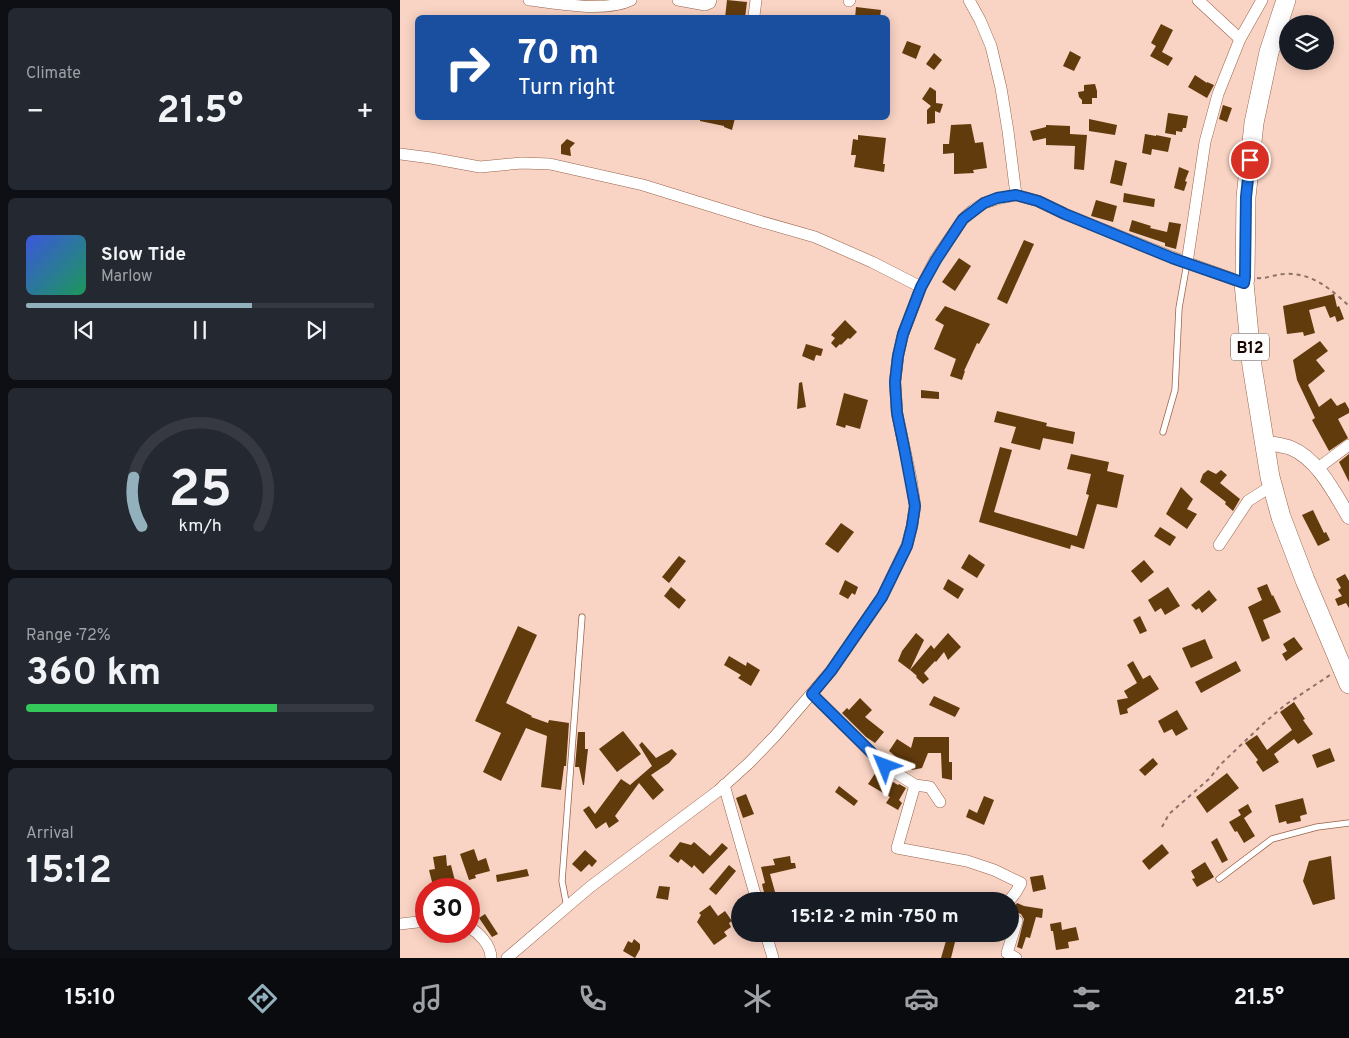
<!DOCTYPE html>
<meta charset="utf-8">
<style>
body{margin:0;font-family:Overpass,sans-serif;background:#242831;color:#f1f3f6;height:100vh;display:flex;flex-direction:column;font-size:19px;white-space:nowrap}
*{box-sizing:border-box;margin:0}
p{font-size:16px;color:#9ea1a6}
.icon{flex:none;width:28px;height:28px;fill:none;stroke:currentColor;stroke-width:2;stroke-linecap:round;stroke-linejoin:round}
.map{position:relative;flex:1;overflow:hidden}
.sheet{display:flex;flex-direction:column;gap:8px;padding:8px;background:#0d0f14;width:400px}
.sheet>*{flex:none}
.banner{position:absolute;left:15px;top:15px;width:475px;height:105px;border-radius:8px;box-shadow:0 2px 12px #0003;background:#1a4fa0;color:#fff;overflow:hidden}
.fabs{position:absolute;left:879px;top:15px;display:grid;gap:10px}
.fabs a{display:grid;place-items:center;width:55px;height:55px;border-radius:50%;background:#171b24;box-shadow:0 2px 12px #0003;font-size:25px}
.speed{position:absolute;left:15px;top:878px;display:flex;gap:10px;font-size:25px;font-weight:700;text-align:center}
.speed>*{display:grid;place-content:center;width:65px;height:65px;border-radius:50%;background:#171b24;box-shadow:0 2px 12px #0003;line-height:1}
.speed .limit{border:8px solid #d22;background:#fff;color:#111}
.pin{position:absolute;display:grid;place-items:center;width:42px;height:42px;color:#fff;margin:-21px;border:2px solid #fff;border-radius:50%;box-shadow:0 1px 5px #0007}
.me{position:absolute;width:55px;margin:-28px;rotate:314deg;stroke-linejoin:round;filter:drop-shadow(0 0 4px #0008)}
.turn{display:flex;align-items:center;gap:18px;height:105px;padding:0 20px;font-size:22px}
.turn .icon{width:65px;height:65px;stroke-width:2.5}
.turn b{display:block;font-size:35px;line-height:42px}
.big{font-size:38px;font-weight:700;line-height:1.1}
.sheet .tile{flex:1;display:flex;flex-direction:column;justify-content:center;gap:8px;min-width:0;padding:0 18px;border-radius:8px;background:#242831}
.sheet .dial{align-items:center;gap:0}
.dial svg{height:130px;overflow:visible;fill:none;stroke:#363941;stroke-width:7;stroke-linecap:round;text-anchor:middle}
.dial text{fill:#f1f3f6;stroke:none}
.song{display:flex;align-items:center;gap:15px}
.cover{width:60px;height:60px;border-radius:8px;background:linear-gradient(135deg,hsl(230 70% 55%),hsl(150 70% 35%))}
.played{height:5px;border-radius:2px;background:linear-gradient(90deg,#93b1bc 65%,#363941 65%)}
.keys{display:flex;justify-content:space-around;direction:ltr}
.heat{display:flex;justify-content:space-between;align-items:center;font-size:28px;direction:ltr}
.charge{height:8px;border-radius:4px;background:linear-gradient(90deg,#34c759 72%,#363941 0)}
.trip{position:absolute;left:331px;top:892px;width:288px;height:50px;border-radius:25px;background:#171b24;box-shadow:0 2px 12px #0003;font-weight:700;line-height:50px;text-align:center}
.menu{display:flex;height:80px;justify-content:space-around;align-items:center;background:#090b0e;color:#9ea1a6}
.menu .icon{width:35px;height:35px}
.menu .on{color:#93b1bc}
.menu b{font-size:22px;color:#f1f3f6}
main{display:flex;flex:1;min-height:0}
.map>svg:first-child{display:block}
.building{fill:#623b0d}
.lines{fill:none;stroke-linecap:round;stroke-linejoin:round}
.service-casing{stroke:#99634b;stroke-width:7}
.minor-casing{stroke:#99634b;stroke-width:12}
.tertiary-casing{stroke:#99634b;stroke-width:15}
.trunk-casing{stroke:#99634b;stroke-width:20}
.path{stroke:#8e7166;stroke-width:2;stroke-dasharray:4 4;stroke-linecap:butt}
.service{stroke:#fff;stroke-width:5.5}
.minor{stroke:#fff;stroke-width:11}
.tertiary{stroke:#fff;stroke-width:14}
.trunk{stroke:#fff;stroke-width:19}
.route-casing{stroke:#114b97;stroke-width:12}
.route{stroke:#1a73e8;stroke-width:9}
.labels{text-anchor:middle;stroke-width:5;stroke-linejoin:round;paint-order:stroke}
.shield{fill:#fdfdfd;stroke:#5e504d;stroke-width:1}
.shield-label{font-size:16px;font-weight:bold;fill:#1a0601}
</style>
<main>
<section class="sheet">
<div class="tile"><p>Climate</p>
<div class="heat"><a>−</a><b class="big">21.5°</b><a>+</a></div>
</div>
<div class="tile">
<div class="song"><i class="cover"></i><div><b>Slow Tide</b><p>Marlow</p></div></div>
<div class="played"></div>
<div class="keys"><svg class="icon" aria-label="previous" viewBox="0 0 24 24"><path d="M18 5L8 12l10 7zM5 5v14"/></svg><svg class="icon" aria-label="pause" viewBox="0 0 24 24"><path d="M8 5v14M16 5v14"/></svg><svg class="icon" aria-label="next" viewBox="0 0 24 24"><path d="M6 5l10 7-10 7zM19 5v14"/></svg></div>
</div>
<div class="tile dial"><svg viewBox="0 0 100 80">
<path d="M14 69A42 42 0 1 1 86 69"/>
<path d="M14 69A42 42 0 0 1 9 39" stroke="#93b1bc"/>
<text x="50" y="56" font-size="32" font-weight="700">25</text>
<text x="50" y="72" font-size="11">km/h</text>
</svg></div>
<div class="tile"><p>Range · 72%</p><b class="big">360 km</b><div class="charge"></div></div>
<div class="tile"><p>Arrival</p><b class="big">15:12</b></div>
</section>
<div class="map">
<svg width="949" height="958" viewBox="0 0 949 958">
<rect width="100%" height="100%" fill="#f9d3c3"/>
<!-- building -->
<g class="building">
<polygon points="327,0 347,2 345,18 325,18"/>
<polygon points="456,7 481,10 480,18 455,18"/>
<polygon points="761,24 773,30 762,52 773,58 768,66 750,56 756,46 751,43"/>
<polygon points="507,41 521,46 516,59 502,53"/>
<polygon points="670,51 681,57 674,71 663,66"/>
<polygon points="534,53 542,60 534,70 526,64"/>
<polygon points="795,75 807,83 807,82 814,85 807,98 788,87"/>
<polygon points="695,84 697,91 697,98 692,98 692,104 682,104 682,100 679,97 678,92 684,91 684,85"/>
<polygon points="530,87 536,91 536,103 543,104 540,113 535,111 535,123 527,124 527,110 531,106 522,99"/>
<polygon points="823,105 832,108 827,122 819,119"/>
<polygon points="768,113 788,116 786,128 783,128 782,132 776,131 776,135 765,133"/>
<polygon points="300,118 326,119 326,118 335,118 332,130 324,127 324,126 300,121"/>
<polygon points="689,119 717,125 715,135 689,131"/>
<polygon points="571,124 575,143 583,142 587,168 573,170 574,173 554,174 554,153 543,154 543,144 549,144 551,125"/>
<polygon points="646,125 670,126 670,134 687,135 684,170 674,169 675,146 646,145 646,138 633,141 630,131 646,127"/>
<polygon points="745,134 756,136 756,135 771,138 768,152 752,149 751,155 742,153"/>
<polygon points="458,135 486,138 483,164 485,164 484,172 454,167 456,155 451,155 453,139 458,140"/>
<polygon points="167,139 175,143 170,148 171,156 161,154 161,145"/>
<polygon points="715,160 727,163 722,186 710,183"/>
<polygon points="779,167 789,171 785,181 787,182 784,191 774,188"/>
<polygon points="724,193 755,199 754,207 723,202"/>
<polygon points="696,200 717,206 713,222 691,216"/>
<polygon points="732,220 751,226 750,228 767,232 769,222 781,224 776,249 765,246 765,243 729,231"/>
<polygon points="624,240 634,244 607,304 597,299"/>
<polygon points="559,258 571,266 555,291 542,282"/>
<polygon points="934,294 937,307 939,306 944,319 937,322 935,316 930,318 925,306 909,310 915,333 904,336 903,332 887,334 883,306"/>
<polygon points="545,306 590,324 579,344 577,343 564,371 565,371 562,380 550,376 556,359 534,349 544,325 535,320"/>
<polygon points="445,320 457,332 450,339 448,338 441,345 440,344 436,348 431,343 435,338 431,335"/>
<polygon points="920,341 928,351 916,360 925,371 908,385 919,407 931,398 937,406 945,402 949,409 949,413 938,419 948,438 929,451 912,420 915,418 897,380 893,360"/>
<polygon points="406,344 423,349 421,356 416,355 414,361 402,356"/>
<polygon points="402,382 406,407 397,409 399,383"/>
<polygon points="521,390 539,392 539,399 521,398"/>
<polygon points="444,393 468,400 460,429 446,425 445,428 436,425"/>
<polygon points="597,411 647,423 646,426 675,432 673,444 643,438 640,450 611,443 616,427 594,422"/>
<polygon points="600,447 612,450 594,512 677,536 689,495 686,494 691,474 667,469 671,454 709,462 707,471 724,475 717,508 697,504 684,549 671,545 670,549 579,522"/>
<polygon points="949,454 949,482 939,462"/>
<polygon points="808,470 816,474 821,470 827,475 820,483 840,499 833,511 825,504 826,502 800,482 803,474"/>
<polygon points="781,487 793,499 787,509 797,514 787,529 766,514"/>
<polygon points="913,510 924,533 926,532 930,540 918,546 902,515"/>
<polygon points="441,523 454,532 438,553 425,544"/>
<polygon points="760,527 776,537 770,546 754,536"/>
<polygon points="569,554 585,565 577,578 561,568"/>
<polygon points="279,556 286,561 269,583 262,577"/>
<polygon points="744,560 754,572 741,583 731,571"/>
<polygon points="945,574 949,581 949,608 946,603 938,606 935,599 942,596 938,590 941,588 936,579"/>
<polygon points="548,579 564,589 558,599 543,589"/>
<polygon points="445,580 458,587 455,595 452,593 448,599 439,594"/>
<polygon points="867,584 872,596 873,595 881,612 863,620 870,638 862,642 848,607 862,600 857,588"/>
<polygon points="271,587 286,600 279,609 264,596"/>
<polygon points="768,587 780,606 765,615 761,608 755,612 748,600"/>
<polygon points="809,590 817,600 802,613 799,608 796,610 791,605"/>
<polygon points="740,616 747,631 740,634 733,620"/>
<polygon points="118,626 137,635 106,703 132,716 131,717 148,723 149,720 169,723 166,766 164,766 161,790 141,787 147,736 126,728 101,781 83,772 101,733 75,721"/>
<polygon points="516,633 524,640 510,670 498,661 502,651"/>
<polygon points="548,633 561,647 548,660 544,652 536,662 535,661 524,673 529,679 523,684 516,677 517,676 510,670 531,645 534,649"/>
<polygon points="894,637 903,649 886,661 882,654 887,651 883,644"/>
<polygon points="805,639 813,658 791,668 782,648"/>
<polygon points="329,656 346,666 347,662 360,670 351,686 338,678 341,675 324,665"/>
<polygon points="733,661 743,679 750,675 759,689 727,709 728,713 720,715 717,700 728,698 724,691 737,683 727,665"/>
<polygon points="836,661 841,671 801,693 795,682"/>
<polygon points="534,696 560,708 555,717 529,705"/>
<polygon points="460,698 472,710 465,717 484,732 475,743 466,737 442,713 447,708 449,710"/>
<polygon points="894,702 905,719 903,720 913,734 898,744 894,739 874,754 879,762 863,772 856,762 858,760 845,743 857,735 867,750 892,730 880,712"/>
<polygon points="777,710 788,729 776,736 772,729 764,733 758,721"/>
<polygon points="223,731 241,754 217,772 199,749"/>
<polygon points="178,732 185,732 185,749 188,749 184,785 183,785 179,767 175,767"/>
<polygon points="514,737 549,737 549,762 552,762 552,780 542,778 541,753 528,753 522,768 512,770 489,751 497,739 511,748"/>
<polygon points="242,742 256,758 272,749 277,754 269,763 251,775 264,790 253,800 239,783 215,816 219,821 209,828 206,822 196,829 183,810 189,806 195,814 221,779 230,785 252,766 239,745"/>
<polygon points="930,748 935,761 917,768 912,755"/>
<polygon points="753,758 758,764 745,776 739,770"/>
<polygon points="476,772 498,785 499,784 506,788 499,800 502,803 498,810 486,803 490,797 468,784"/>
<polygon points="827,773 839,788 807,813 796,797"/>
<polygon points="439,786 458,801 454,806 435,792"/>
<polygon points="346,794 354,814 343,818 336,798"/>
<polygon points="584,796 594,800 584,825 566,817 569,809 577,813"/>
<polygon points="903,798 907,814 900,816 901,821 887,824 886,821 879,823 875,805"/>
<polygon points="848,804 852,812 844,818 855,836 844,843 837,831 835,832 829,822 841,815 838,810"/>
<polygon points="817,838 828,860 822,863 811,842"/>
<polygon points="280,842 291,845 294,842 310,856 322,843 328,848 303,874 294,865 292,868 281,859 278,863 269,856"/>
<polygon points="762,844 769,853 749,870 742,861"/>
<polygon points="74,849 78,861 86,858 90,871 75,875 76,878 69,880 60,854"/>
<polygon points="185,850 197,861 192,867 189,864 181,872 172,864"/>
<polygon points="46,855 47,866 51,865 55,881 49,883 50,886 40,888 39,885 33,886 29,870 35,869 33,857"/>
<polygon points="390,856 391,863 395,863 396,868 370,874 377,899 366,901 362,884 365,883 361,867 375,865 373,859"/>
<polygon points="931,856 935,899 913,905 903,881 909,861"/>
<polygon points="805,862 814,877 797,887 792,879 795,878 791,871"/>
<polygon points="329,865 336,871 316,895 309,889"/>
<polygon points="127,869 129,876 97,882 96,875"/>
<polygon points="643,875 646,889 633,892 630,877"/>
<polygon points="259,886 270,887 268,900 256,898"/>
<polygon points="617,903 624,906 643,909 642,918 636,917 630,938 626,937 622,949 617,947 624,919 621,914 610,910 610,908 615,906"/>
<polygon points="310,905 318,916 325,911 332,921 329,923 331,927 324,932 327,936 314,945 297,922 301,915 299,913"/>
<polygon points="85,914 98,934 92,937 79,918"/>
<polygon points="661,922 662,930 676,927 679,940 668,942 669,948 656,950 653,931 651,931 650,924"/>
<polygon points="548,934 557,934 551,958 541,958"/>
<polygon points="234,939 240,944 240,949 235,958 223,951 228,941 232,943"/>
</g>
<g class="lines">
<defs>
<g id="service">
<polyline points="763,432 775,390 779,308 787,263"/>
<polyline points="819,879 872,839 917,827 949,823"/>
<polyline points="167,907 162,881 182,617"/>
</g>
<g id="minor">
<path d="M129 0C158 3 204 13 231 0"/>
<polyline points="278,0 300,4 305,5 310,3 311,0"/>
<polyline points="569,0 580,20 591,46 601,88 608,131 616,195"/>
<polyline points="798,0 840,39"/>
<polyline points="449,1 450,0"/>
<polyline points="354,16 356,0"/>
<polyline points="0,154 31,158 80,167 122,163 150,164 243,185 359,221 415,237 472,262 521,287"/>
<polyline points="787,263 805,142 818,94 840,39 862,0"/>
<polyline points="918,468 949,445"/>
<polyline points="819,545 848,501 873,485"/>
<polyline points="412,694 485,766 515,785 530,787 540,802"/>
<polyline points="324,785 357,901"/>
<polyline points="515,785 497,848 567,861 594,870 621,883 616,892 609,901"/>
<polyline points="610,917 617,921 607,953 616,958"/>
<polyline points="0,924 26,921"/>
<path d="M69 927C79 933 91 945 91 958"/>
<polyline points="366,934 373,958"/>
<polyline points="107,958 190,887 318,791 349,763 375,736 431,671 482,597 507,545 512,526 515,506 511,479 497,413 495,382 498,356 503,334 521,287 535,260 563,219 573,210 584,203 597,199 616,195 638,201 665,214 772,257 844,283"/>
</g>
<path id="tertiary" d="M864 442C872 444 883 445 891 448 918 459 935 494 949 517"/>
<polyline id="trunk" points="886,0 869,52 854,123 846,197 845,277 844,283 852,366 870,477 881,517 905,580 949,684"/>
</defs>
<!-- service casing -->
<use href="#service" class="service-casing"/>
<!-- minor casing -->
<use href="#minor" class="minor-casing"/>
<!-- tertiary casing -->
<use href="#tertiary" class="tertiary-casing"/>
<!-- trunk casing -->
<use href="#trunk" class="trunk-casing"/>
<!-- path -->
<g class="path">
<path d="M857 278C867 279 875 274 884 274 911 272 931 289 949 306"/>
<polyline points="762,827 769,814 809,779 821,764 863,724 885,705 930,675"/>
</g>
<!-- service -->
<use href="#service" class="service"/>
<!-- minor -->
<use href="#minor" class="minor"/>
<!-- tertiary -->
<use href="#tertiary" class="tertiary"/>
<!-- trunk -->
<use href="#trunk" class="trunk"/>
</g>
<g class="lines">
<defs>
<polyline id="route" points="485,766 412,694 431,671 482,597 507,546 512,526 515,506 504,447 497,413 495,382 498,356 503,334 521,287 536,260 563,219 584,203 597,198 616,195 638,201 665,214 772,258 844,283 845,277 846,197 850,160"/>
</defs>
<!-- route casing -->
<use href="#route" class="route-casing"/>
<!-- route -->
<use href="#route" class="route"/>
</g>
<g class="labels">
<!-- shield labels -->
<rect class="shield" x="831" y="333.5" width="38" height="27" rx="4"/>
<g class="shield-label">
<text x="850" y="353">B12</text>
</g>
</g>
</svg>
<div class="fabs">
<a><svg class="icon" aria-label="layers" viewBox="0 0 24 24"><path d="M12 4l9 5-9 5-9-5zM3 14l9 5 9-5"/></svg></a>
</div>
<div class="speed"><div class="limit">30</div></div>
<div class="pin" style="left:850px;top:160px;background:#d93025"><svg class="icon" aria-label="arrive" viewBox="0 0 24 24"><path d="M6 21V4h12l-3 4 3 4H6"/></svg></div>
<svg class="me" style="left:485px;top:766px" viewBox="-20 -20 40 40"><path d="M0-17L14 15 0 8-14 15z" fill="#1a73e8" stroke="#fff" stroke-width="4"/></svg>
<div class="trip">15:12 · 2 min · 750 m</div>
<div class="banner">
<div class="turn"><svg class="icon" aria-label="right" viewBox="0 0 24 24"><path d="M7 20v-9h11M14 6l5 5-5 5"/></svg><div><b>70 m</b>Turn right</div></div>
</div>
</div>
</main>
<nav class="menu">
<b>15:10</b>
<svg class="icon on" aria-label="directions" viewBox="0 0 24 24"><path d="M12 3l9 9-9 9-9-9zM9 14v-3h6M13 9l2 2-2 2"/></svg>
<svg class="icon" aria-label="music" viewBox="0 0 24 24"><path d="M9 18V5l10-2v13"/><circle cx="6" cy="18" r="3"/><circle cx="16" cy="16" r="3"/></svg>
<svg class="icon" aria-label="phone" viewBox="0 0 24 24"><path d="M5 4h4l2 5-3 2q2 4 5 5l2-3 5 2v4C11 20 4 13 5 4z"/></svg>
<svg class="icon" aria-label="climate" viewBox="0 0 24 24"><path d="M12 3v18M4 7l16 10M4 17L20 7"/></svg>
<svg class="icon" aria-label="car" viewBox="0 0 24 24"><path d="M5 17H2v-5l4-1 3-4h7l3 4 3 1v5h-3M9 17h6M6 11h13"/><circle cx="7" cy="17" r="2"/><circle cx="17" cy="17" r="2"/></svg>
<svg class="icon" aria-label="filters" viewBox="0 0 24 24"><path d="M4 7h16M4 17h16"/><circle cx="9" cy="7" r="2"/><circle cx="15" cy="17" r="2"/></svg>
<b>21.5°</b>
</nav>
